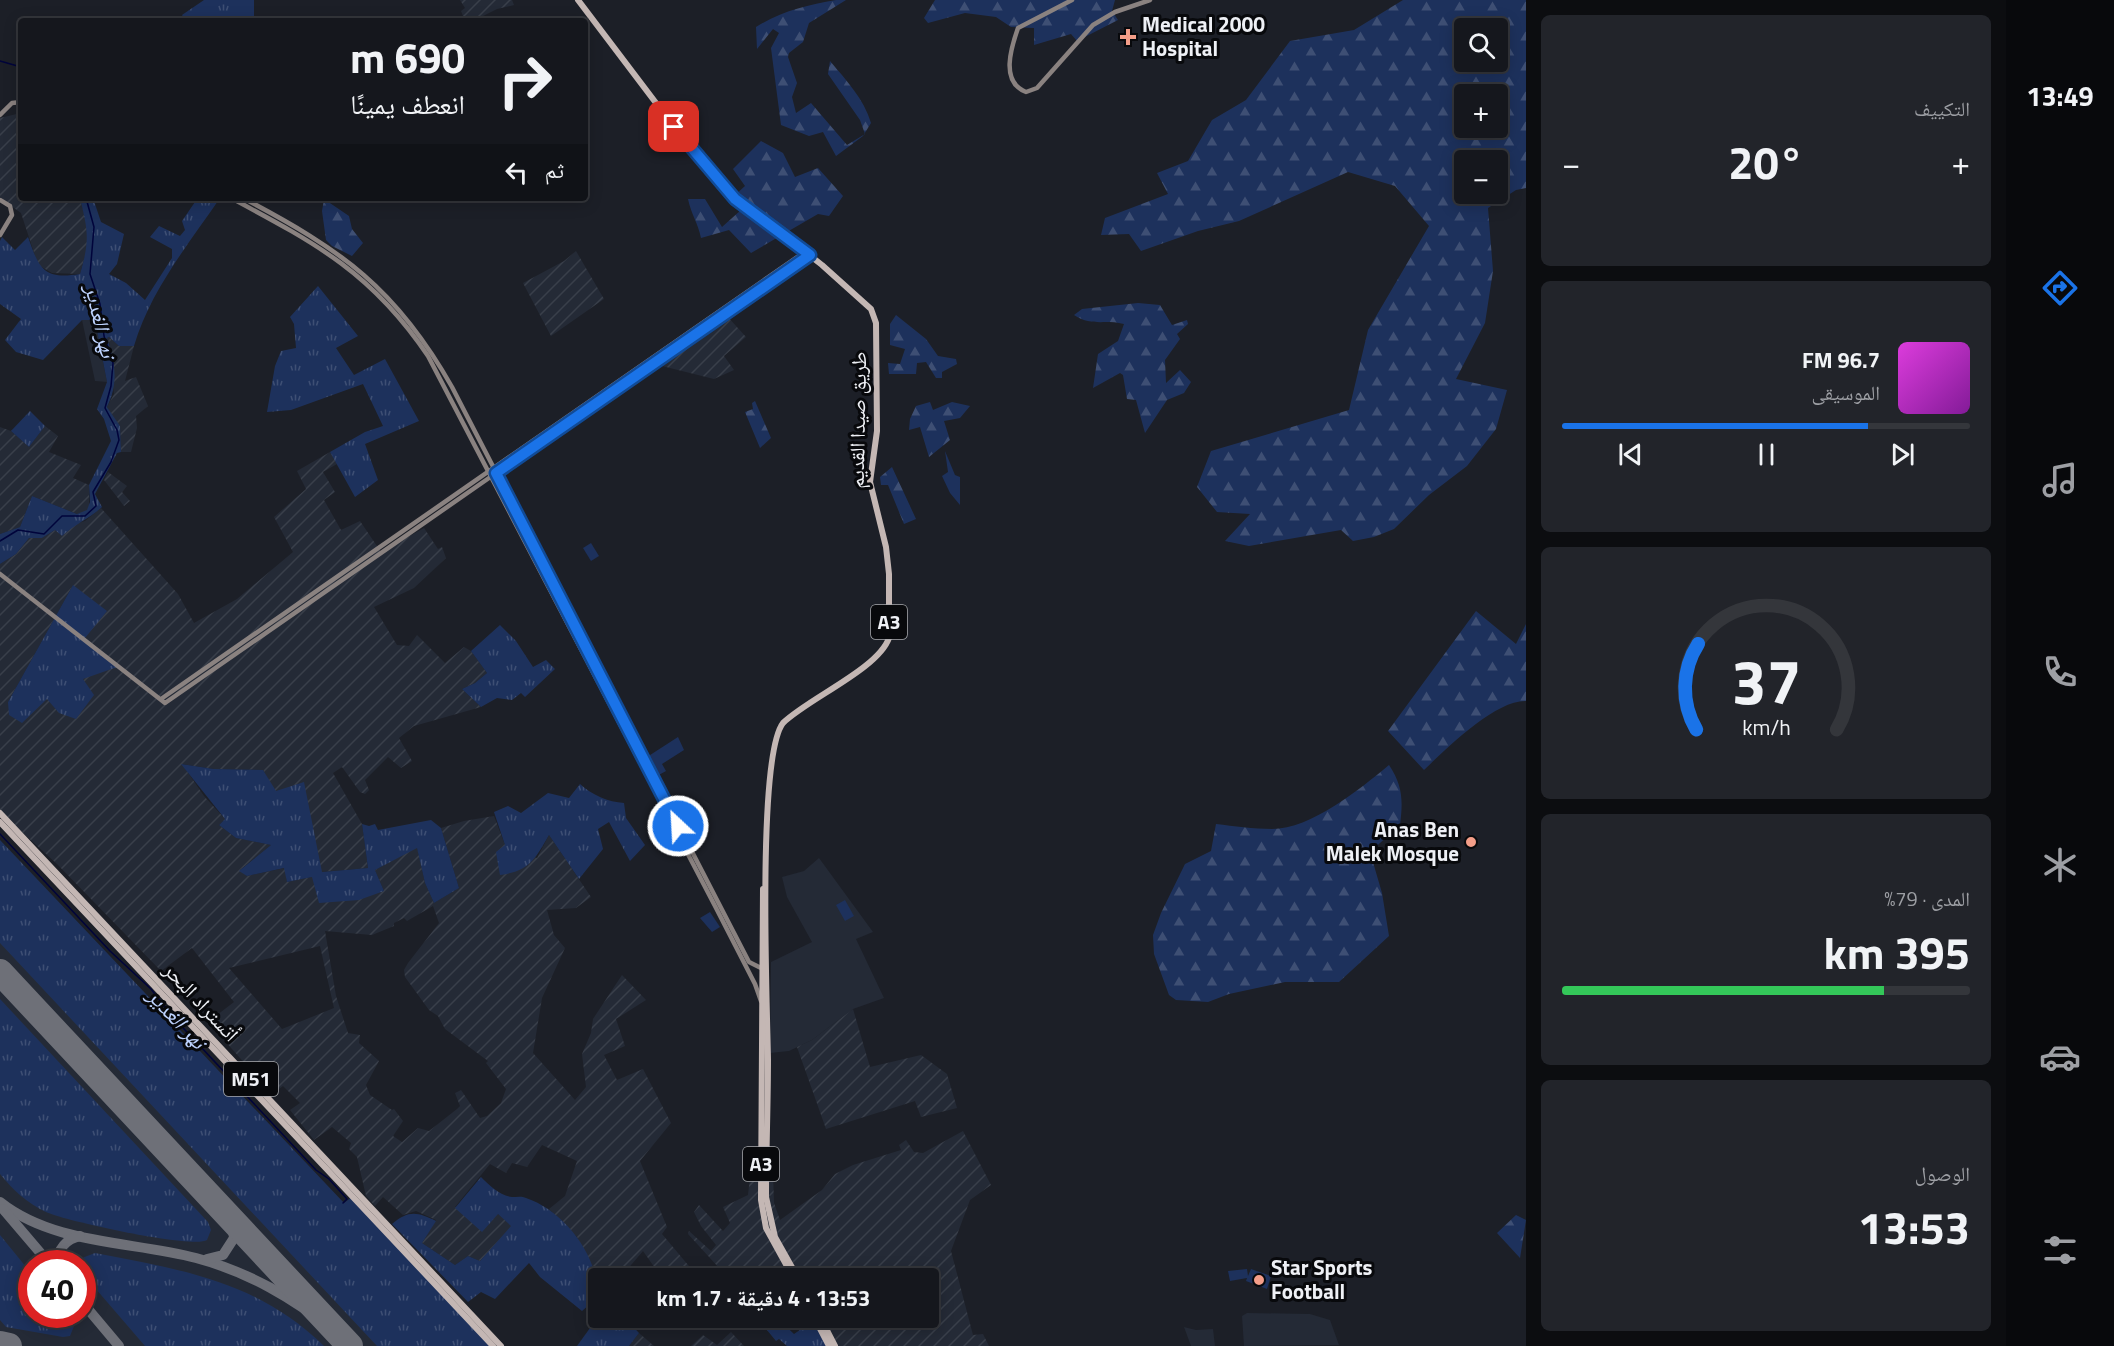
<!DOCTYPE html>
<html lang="ar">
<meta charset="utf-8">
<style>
body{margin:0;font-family:"Titillium Web","Noto Naskh Arabic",sans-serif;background:#22242a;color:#f1f3f6;direction:rtl;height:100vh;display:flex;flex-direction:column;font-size:22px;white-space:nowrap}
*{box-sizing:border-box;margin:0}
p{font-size:20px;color:#9d9fa4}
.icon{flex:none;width:33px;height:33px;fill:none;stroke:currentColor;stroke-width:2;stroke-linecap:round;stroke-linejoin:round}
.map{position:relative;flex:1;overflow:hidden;direction:ltr}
.sheet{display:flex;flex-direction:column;gap:15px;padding:15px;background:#0c0d10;width:480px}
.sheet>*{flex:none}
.top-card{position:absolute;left:18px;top:18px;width:570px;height:183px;border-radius:6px;box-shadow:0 3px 15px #0003,0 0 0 2px #34363b;direction:rtl;background:#15171d;color:#f1f3f6;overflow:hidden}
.tools{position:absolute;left:1454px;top:18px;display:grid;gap:12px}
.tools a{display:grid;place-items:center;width:54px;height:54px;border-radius:6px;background:#15171d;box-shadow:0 3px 15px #0003,0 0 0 2px #34363b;font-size:30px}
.speed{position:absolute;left:18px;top:1250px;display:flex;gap:12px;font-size:30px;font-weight:700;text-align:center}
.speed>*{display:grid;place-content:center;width:78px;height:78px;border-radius:50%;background:#15171d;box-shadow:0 3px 15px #0003,0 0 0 2px #34363b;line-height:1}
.speed .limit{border:9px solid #d22;background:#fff;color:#111}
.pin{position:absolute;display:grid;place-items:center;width:51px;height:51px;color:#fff;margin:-26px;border-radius:12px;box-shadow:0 3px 9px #0006}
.me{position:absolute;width:66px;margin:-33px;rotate:335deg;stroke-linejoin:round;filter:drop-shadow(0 0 4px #0008)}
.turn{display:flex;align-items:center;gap:21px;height:126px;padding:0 24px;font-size:27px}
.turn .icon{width:78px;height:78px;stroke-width:2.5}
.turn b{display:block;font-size:42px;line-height:51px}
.then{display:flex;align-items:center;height:57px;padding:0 24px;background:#0003;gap:12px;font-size:22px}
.big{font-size:45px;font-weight:700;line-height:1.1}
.sheet .card{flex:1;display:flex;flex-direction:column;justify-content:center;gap:9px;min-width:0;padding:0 21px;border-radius:9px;background:#22242a}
.sheet .dial{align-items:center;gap:0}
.dial svg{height:156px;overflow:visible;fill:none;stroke:#34363b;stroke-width:7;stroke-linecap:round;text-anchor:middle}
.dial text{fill:#f1f3f6;stroke:none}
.song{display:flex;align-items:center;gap:18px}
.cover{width:72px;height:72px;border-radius:9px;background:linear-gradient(135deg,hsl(300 70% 55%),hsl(290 70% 35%))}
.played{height:6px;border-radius:3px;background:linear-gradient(90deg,#1a73e8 75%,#34363b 75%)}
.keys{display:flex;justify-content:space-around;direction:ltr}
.heat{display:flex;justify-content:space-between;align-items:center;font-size:33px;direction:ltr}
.charge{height:9px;border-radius:4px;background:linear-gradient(90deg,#34c759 79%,#34363b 0)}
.trip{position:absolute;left:588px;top:1268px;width:351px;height:60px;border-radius:6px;background:#15171d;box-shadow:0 3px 15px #0003,0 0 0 2px #34363b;font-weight:700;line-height:60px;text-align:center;direction:rtl}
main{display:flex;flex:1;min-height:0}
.dock{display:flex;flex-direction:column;width:108px;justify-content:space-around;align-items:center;background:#08090c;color:#9d9fa4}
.dock .icon{width:42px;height:42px}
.dock .selected{color:#1a73e8}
.dock b{font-size:27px;color:#f1f3f6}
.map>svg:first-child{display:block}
.built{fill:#242a36;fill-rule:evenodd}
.industrial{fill:url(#industrial-furrows);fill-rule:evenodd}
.grass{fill:url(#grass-tufts)}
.forest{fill:url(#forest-firs);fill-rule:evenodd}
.park{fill:#1d315c}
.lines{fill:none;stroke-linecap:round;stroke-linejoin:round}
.stream{stroke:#00043b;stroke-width:1.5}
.taxiway{stroke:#6e7078;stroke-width:10}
.runway{stroke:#6e7078;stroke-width:26}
.secondary{stroke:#8a8280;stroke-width:4.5}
.highway{stroke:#c4b7b4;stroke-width:6}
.route-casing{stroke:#114b97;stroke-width:15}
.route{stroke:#1a73e8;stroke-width:10}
.poi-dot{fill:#f49e89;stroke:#08090c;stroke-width:2}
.labels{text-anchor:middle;stroke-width:6;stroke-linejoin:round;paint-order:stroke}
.shield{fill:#08090c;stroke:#a9abaf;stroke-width:1.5}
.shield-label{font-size:20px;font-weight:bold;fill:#eef0f5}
.poi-label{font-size:21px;font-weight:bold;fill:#eef0f5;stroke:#08090c;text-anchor:start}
.street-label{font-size:21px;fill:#eef0f5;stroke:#08090c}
.water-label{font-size:22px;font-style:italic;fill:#bdd2fd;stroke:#08090c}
</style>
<main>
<nav class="dock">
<b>13:49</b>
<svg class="icon selected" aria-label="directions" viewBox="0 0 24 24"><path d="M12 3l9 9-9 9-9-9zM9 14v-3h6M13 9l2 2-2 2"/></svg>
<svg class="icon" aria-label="music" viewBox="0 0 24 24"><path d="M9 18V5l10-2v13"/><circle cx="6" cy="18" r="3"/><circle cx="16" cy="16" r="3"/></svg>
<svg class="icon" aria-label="phone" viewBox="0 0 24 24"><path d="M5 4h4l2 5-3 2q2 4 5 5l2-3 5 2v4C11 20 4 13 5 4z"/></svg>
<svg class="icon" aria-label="climate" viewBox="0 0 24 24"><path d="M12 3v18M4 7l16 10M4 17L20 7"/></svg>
<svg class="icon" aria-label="car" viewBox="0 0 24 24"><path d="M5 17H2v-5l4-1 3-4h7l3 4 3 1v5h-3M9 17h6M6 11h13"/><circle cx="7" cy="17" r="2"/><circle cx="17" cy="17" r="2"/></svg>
<svg class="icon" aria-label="filters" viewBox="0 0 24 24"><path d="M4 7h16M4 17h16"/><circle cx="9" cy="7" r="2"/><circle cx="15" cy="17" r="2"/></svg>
</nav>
<section class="sheet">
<div class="card"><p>التكييف</p>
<div class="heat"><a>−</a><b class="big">20°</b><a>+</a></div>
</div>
<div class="card">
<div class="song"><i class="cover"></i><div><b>96.7 FM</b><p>الموسيقى</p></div></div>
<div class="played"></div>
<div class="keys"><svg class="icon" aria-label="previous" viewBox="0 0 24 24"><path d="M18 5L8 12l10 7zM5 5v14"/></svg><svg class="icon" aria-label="pause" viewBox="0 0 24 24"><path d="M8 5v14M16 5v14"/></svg><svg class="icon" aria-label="next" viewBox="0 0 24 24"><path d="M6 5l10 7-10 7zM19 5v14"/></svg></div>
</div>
<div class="card dial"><svg viewBox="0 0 100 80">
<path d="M14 69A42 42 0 1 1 86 69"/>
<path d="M14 69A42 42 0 0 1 15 25" stroke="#1a73e8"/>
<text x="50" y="56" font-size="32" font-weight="700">37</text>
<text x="50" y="72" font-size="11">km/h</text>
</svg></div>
<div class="card"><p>المدى · 79%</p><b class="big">395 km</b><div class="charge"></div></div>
<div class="card"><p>الوصول</p><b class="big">13:53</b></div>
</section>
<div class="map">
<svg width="1526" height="1346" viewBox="0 0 1526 1346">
<defs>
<pattern id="industrial-furrows" width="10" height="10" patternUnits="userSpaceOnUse" patternTransform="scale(1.5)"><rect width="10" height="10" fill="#242a36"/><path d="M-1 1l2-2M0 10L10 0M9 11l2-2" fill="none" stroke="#393f4a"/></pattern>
<pattern id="grass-tufts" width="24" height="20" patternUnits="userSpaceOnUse" patternTransform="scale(1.5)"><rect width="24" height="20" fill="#1d315c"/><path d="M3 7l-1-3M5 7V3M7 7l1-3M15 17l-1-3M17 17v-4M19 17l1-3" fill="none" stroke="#3e4f74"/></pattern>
<pattern id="forest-firs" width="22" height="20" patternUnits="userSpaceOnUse" patternTransform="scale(1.5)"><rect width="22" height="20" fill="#1d315c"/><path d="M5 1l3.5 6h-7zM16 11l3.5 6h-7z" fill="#3e4f74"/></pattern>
</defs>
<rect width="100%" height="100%" fill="#1c1f27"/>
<!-- built -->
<g class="built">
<polygon points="82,320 95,320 107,382 95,381"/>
<path d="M0 841 339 1203 488 1346H0ZM32 1263H82V1314H32Z"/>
<polygon points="819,858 873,932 856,939 884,998 853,1009 812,1040 789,1051 770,1053 771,962 812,942 787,897 782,877 804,871"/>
<polygon points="1247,1313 1310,1314 1330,1320 1339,1345 1244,1346 1242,1316"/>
<polygon points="1184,1327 1196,1330 1213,1329 1215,1346 1191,1346"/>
</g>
<!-- industrial -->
<g class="industrial">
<polygon points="460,0 512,0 514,5 497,9 473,21 465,21 461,11 465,8"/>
<polygon points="21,113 21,198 80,198 89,232 87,249 80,274 52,273 38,265 21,213 0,198 0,118"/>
<polygon points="576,251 604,299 551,336 523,283 564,261"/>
<polygon points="727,316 746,337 724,356 734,370 714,379 658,365"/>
<polygon points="109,337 119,346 134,346 125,381 136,377 148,406 136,416 137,428 131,452 121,452 120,427 107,407 114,394 107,338"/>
<polygon points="45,426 58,436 49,452 81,465 73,478 89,485 89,507 86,512 77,514 32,496 20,527 0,534 0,427 11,431 29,447"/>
<path d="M330 452 337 464 323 472 335 492 324 500 341 530 360 521 381 552 424 528 438 549 442 547 446 558 414 588 374 607 397 645 409 646 417 635 445 663 464 647 471 651 487 673 475 683 462 689 481 707 414 726 399 738 412 761 401 768 388 757 365 780 369 790 365 794 360 792 342 767 333 773 362 824 368 868 321 872 263 770 214 769 182 764 204 796 225 819 219 825 236 838 271 845 240 870 247 876 285 868 287 882 312 877 384 891 375 870 417 847 425 883 434 903 459 888 441 828 464 821 494 816 505 845 537 858 549 835 591 897 576 908 547 910 554 935 565 948 542 998 533 1053 575 1100 586 1087 582 1054 591 1033 593 1019 622 975 646 1000 616 1019 625 1046 604 1055 617 1080 643 1069 671 1123 640 1161 667 1227 662 1234 699 1278H662L643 1251 620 1278H598V1281L577 1237 549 1209 565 1196 577 1161 542 1145 527 1167 512 1163 506 1173 490 1164 455 1207 498 1214 512 1226 480 1261 468 1256 455 1265 422 1243 436 1220 416 1211 403 1215 383 1197 375 1206 366 1196 357 1157 349 1149 351 1143 332 1127 314 1140 290 1110 300 1103 283 1086 272 1094 208 1022 234 1002 192 948 161 971 57 864 0 812V564L16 554 29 538H42L55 530 62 536 75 524 85 521 101 508 178 594 194 623 237 599 293 552 274 517 306 489 297 471ZM73 585 85 638 83 679 59 713 48 699 8 702ZM433 906 439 923 408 963 404 970 405 977 429 1010 438 1016 445 1029 488 1061 486 1063 506 1089 501 1103 487 1116 480 1118 461 1090 455 1093 460 1106 457 1109 429 1131 418 1128 402 1142 393 1136 403 1121 394 1109 392 1110 370 1095 366 1085 379 1061 359 1043 360 1035 348 1033 336 996 325 931 372 935 394 926V923L404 918 407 921ZM320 946 334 1008 282 1029 229 968Z"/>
<polygon points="108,472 127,486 122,492 130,501 124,506 104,480"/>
<polygon points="853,1009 870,1067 921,1055 947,1074 957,1108 921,1117 915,1101 826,1129 797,1047 812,1040"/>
<polygon points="963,1131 991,1185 970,1200 951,1251 973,1335 983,1334 989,1346 835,1346 822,1317 928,1317 928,1278 710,1278 720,1269 688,1234 689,1231 711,1251 716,1245 701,1226 694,1212 699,1205 723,1231 730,1223 723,1207 748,1195 750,1177 756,1173 773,1173 774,1203 780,1220 822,1190 835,1174 853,1165 901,1150 899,1145 906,1140 914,1152 923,1153"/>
<polygon points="718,1317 743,1317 744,1319 733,1328"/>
<polygon points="731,1332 744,1346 691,1346 703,1335 717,1345"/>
<polygon points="639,1333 654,1346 629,1346"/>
</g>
<!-- grass -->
<g class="grass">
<polygon points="204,0 254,0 254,21 186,21 182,15"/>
<path d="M80 198H93L101 222 124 234 117 264 109 274 126 283 145 300 172 258V249L150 237 159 226 180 236 185 230 182 221 195 202 194 198H220C188 245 150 291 134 346H119L109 337 107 338C115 362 119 383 107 407L120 426 121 452 117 453 95 494 102 507C89 519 75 524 62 536L55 530 42 538H29L16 554 0 564V534L20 527 32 496 77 514 87 510 90 502 89 485 111 441 104 419 97 409 107 382 95 320H82L43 360 16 352 5 340 21 319 0 304V241L2 237 15 250 28 237C39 268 43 280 80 274 90 240 88 231 80 198Z"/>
<polygon points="318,286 358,336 336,348 354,375 385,359 419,421 365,444 378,480 355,497 330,452 365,432 383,426 363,384 291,410 267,412 275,366 281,351 296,348 294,324 290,317"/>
<polygon points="30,411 45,426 29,447 11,431"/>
<polygon points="73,585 107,611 85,638 120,666 83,679 94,695 76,719 59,713 47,699 22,723 9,715 8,702"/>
<polygon points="500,625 516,641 533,667 546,660 555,669 525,697 521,693 512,700 497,698 481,707 462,689 475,683 487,673 471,651"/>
<polygon points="181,764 214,769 263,770 276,791 304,782 322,872 368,868 362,824 369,826 375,824 378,830 431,820 441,828 459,888 434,903 425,883 417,848 375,870 384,891 359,900 319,903 312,877 287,882 284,868 247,876 239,871 271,845 236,838 219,825 225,819"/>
<path d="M580 784C592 795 608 802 624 803L626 818 645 845 630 861 609 822 598 829 603 849 579 879 549 835C535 859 530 871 500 875L496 852 505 845 494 812 508 806 521 813 548 793 569 798Z"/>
<polygon points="0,840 344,1203 353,1196 493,1346 377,1346 0,943"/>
<path d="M0 999 208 1222 211 1230 207 1240C193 1249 65 1221 46 1212 27 1203 13 1190 0 1174Z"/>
<path d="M481 1177C490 1186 499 1195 512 1197 517 1197 522 1196 526 1198 565 1211 599 1257 598 1297L582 1311 540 1277 529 1263 495 1299 481 1292 468 1302 392 1224C409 1210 417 1212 436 1221L422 1243 455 1265 468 1256 480 1261 511 1226 498 1214 482 1232 455 1208Z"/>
<polygon points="0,1235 31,1273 32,1314 67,1314 74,1326 70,1336 63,1337 6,1327 0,1320"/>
<path d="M95 1253C183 1270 257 1281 324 1346H145L83 1274 82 1263H80L82 1258Z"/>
<polygon points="598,1317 624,1317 639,1333 629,1346 577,1346"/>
<polygon points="762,1317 776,1317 794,1334 819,1317 835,1346 787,1346 779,1339 776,1341 758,1319"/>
</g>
<!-- forest -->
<g class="forest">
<path d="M836 0H846L809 23 803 42 789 53 788 57 797 83 792 97 796 113 811 103 847 145 865 134 860 120 828 74 830 61C846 80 864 99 871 123L863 136 836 156 823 132 809 136 781 125 771 48 779 33 773 29 757 49 756 27C782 11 807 5 836 0Z"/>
<polygon points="935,0 1115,0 1112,11 1118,20 1077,41 1071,34 1034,45 1034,28 1011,27 996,17 965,13 928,23 924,18"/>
<path d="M1403 0H1526V188L1516 190 1488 208 1493 271 1485 323 1456 379 1507 390 1496 429 1467 466 1429 495 1394 529 1374 537 1353 541 1341 530 1249 546 1225 541 1250 514 1217 512 1197 487 1211 451 1349 410 1368 330 1429 226 1395 186 1348 172 1239 221 1198 231 1141 251 1129 234 1101 235 1105 218 1168 194 1157 173 1188 161 1212 120 1246 100 1290 41 1354 30ZM1464 28H1497V62H1464ZM1464 94H1497V128H1464ZM1464 160H1497V194H1464Z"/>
<path d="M761 141 783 153 795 177 818 168 843 196 829 216 818 214 751 253 729 230 701 238C698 223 691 214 688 199H705L722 227 741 210 734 196 745 186 733 169Z"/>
<polygon points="324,199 349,216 352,229 363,243 352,256 332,246 326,240 322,211"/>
<path d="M1138 303 1160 305 1172 325 1187 320 1188 324 1177 334 1180 339 1165 360 1166 383 1180 370 1191 382 1184 393 1167 400 1145 433 1136 400 1127 399 1123 375 1120 373 1093 388 1098 354 1118 341 1124 324C1103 319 1093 327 1074 315L1082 309Z"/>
<polygon points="896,315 926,339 938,356 956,359 957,364 942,372 942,378 936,378 926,362 917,363 916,374 889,374 888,363 900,364 905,349 890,345 890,324"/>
<polygon points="755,401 771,438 760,448 745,412 753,409 752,403"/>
<polygon points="930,402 933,410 952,402 970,406 960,418 944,421 950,440 929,457 920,427 909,430 910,419 916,406"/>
<polygon points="892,467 916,519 904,524 888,485 881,485 880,477"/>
<path d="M1476 611 1516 644 1526 624V701C1495 700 1446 749 1424 770L1388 731Z"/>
<path d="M1389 765C1403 786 1403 801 1400 825L1370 852 1382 893 1389 936 1339 982H1285L1229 994 1208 1002 1176 1000 1169 995 1154 954 1153 935 1161 913 1185 864 1211 851 1216 824C1234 826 1253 829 1272 829 1311 829 1360 789 1389 765Z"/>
<polygon points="1516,1215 1526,1220 1520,1258 1497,1233"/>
</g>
<!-- park -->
<g class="park">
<polygon points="945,451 955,475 960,477 960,505 950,493 942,476 948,472"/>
<polygon points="591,543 599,556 591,561 583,548"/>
<polygon points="678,737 684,750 662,764 666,771 657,776 647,757"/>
<polygon points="845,900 854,916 845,921 836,905"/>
<polygon points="710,912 720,927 712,932 700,918"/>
<polygon points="1247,1269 1248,1276 1251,1269 1271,1276 1267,1289 1246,1281 1247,1278 1230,1281 1228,1271"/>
</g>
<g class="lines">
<!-- stream -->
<g class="stream">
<polyline points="0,61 21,67"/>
<polyline points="0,541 18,530 44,534 62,516 85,516 96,506 93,492 111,462 119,440 117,430 105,408 111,386 113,363 104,336 100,304 90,274 94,227 86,198"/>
<polyline points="0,834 110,951 151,989 171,1015 316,1170 329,1179 347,1199 343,1203"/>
</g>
<!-- taxiway -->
<g class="taxiway">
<polyline points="0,973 1,974"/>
<path d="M0 1202C54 1245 132 1241 196 1258 249 1272 293 1298 336 1332"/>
<polyline points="3,1209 49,1263"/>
<polyline points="207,1259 223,1255 234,1238 232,1222 223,1210"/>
<path d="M57 1263C58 1249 66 1239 80 1236"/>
<polyline points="82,1302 119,1346"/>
<polyline points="0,1340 5,1346"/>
</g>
<!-- runway -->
<g class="runway">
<polyline points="0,972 350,1346"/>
<polyline points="0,1344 9,1346"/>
</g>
<!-- secondary -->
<g class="secondary">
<path d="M1072 0 1018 28C1011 48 1000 82 1026 92L1037 88 1093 25 1115 12 1150 0"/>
<polyline points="0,115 12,103 21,102"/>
<path d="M231 198C317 244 372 273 428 356L715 906 755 984 761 1001"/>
<path d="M243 198C342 250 396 288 452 387L749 962 761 968"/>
<polyline points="0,200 10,206 12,215 0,235"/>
<polyline points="0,574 165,703 810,255"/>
<polyline points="161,699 806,251"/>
</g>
<!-- highway -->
<g class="highway">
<path d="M578 0 684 140 729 192 822 265 871 309 876 323 877 431 870 482 886 547 889 574V638C878 669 809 698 783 723 757 757 767 1003 768 1059 768 1105 766 1151 766 1197L775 1237 798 1278"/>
<polyline points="0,813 501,1346"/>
<polyline points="0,822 493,1346"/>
<polyline points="763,889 761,1200 766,1228 788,1268"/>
<polyline points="814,1317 829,1346"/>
<polyline points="820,1317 835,1346"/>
</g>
</g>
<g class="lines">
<defs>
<polyline id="route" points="674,127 735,199 810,255 496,473 678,826"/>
</defs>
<!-- route casing -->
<use href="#route" class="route-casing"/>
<!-- route -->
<use href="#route" class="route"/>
</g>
<!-- markers -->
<g class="poi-dot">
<path d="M1125 28h6v6h6v6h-6v6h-6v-6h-6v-6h6z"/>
<circle cx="1471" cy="842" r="6"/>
<circle cx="1259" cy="1280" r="6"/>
</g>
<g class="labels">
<!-- shield labels -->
<g class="shield">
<rect x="871" y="605" width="36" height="34" rx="4.5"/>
<rect x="224" y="1062" width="54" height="34" rx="4.5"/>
<rect x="743" y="1147" width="36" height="34" rx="4.5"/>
</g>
<g class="shield-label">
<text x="889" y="629">A3</text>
<text x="251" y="1086">M51</text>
<text x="761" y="1171">A3</text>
</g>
<!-- poi labels -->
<g class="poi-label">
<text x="1142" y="32">Medical 2000<tspan x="1142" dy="24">Hospital</tspan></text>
<text x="1459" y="837" text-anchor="end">Anas Ben<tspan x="1459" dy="24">Malek Mosque</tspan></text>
<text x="1271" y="1275">Star Sports<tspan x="1271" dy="24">Football</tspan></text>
</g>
<!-- street labels -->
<g class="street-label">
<text transform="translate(858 420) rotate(-89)" y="7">طريق صيدا القديم</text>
<text transform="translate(201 1002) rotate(47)" y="7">أتستراد البحر</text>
</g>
<!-- water labels -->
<g class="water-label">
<text transform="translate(101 321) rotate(77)" y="8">نهر الغدير</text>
<text transform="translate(177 1018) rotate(47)" y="8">نهر الغدير</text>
</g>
</g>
</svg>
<div class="tools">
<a><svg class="icon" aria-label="search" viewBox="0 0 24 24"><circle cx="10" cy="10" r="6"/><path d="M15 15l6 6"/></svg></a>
<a>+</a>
<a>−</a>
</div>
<div class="speed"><div class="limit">40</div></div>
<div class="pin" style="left:674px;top:127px;background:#d93025"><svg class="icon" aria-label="arrive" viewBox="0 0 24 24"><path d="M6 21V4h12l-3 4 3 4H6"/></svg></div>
<svg class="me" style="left:678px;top:826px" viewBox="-20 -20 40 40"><circle r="17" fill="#1a73e8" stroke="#fff" stroke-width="3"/><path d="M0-11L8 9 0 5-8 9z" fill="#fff"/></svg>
<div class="trip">13:53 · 4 دقيقة · 1.7 km</div>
<div class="top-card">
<div class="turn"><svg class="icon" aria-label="right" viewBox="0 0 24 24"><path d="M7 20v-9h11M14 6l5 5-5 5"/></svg><div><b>690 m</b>انعطف يمينًا</div></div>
<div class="then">ثم<svg class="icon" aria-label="left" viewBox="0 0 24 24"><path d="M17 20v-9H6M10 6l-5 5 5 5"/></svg></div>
</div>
</div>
</main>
